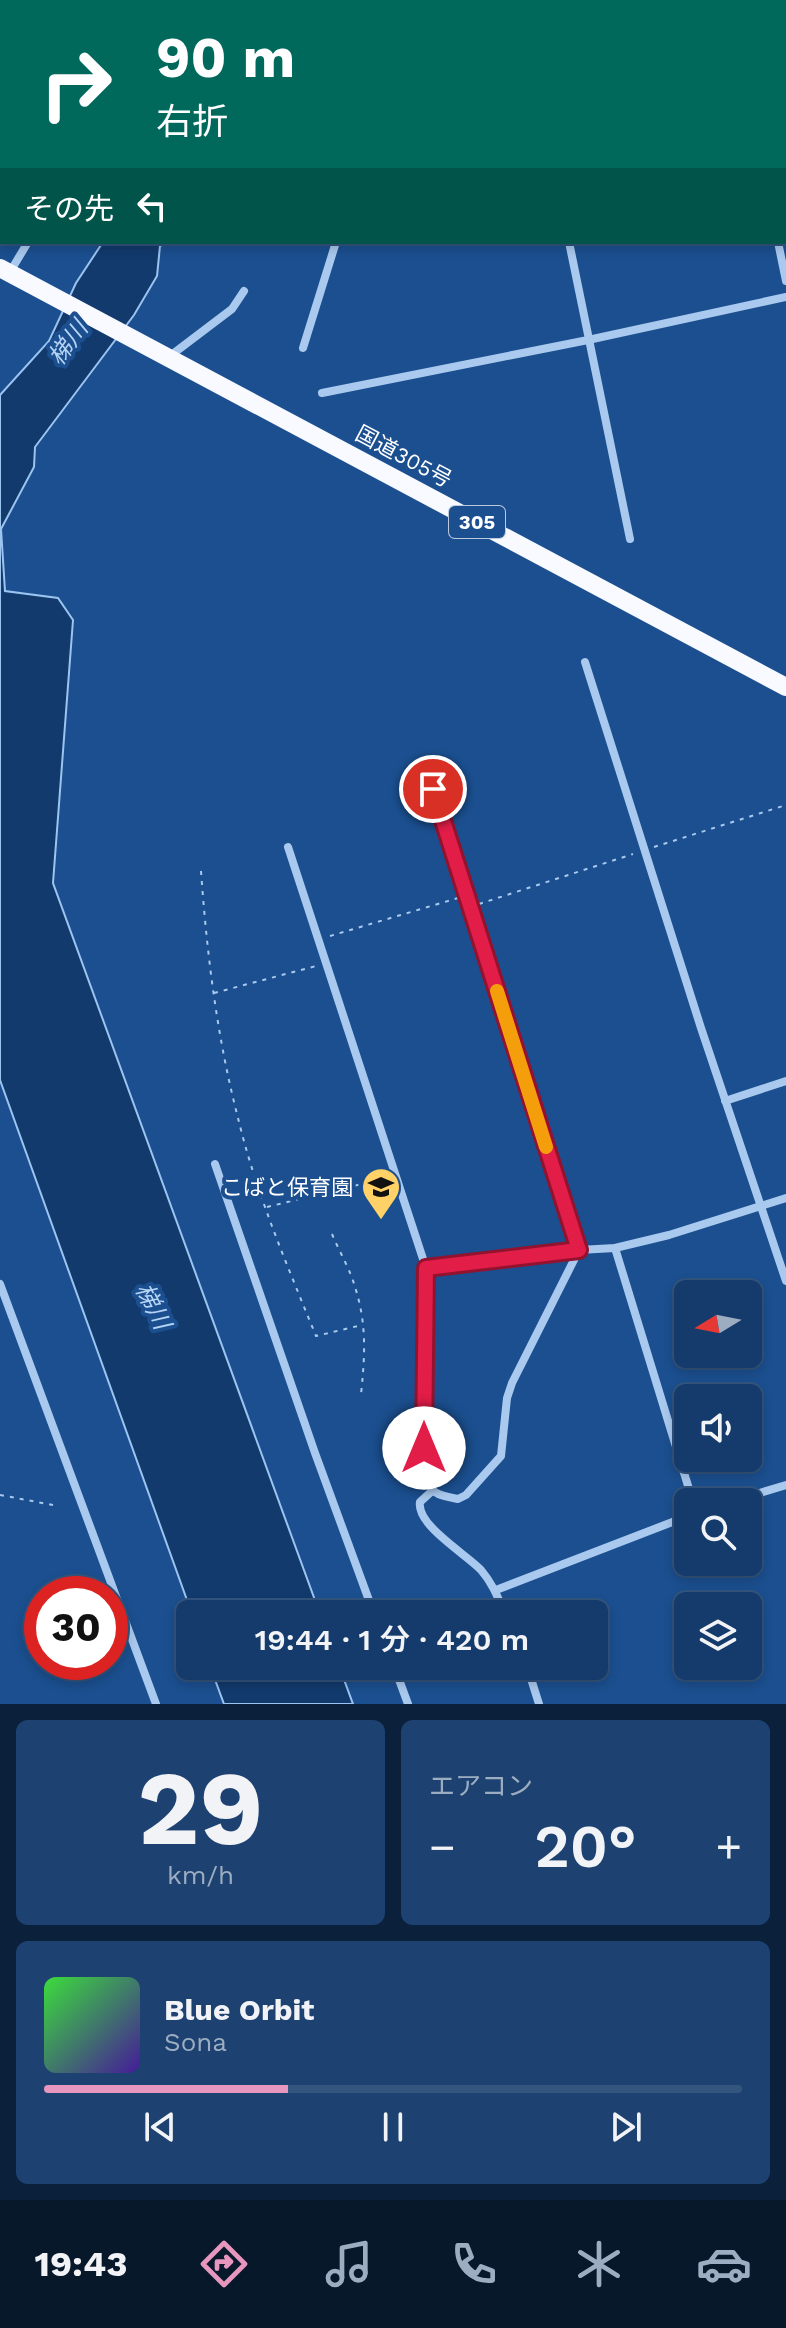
<!DOCTYPE html>
<html lang="ja">
<meta charset="utf-8">
<style>
body{margin:0;font-family:"Work Sans","Noto Sans JP",sans-serif;background:#1d4271;color:#f1f3f6;height:100vh;display:flex;flex-direction:column;font-size:30px;white-space:nowrap}
*{box-sizing:border-box;margin:0}
p{font-size:26px;color:#9dadc1}
.icon{flex:none;width:44px;height:44px;fill:none;stroke:currentColor;stroke-width:2;stroke-linecap:round;stroke-linejoin:round}
.map{position:relative;height:1704px;overflow:hidden}
.side{display:flex;flex-direction:column;gap:16px;padding:16px;background:#0b203b;flex:1}
.side>*{flex:none}
.top-card{position:absolute;left:0px;top:0px;width:786px;height:244px;box-shadow:0 4px 12px #0003,0 0 0 2px #33557e;background:#00695c;color:#fff;overflow:hidden}
.needle{width:52px;rotate:260deg}
.buttons{position:absolute;left:674px;top:1280px;display:grid;gap:16px}
.buttons a{display:grid;place-items:center;width:88px;height:88px;border-radius:12px;background:#143b6b;box-shadow:0 4px 12px #0003,0 0 0 2px #33557e;font-size:40px}
.speed{position:absolute;left:24px;top:1576px;display:flex;gap:16px;font-size:40px;font-weight:700;text-align:center}
.speed>*{display:grid;place-content:center;width:104px;height:104px;border-radius:50%;background:#143b6b;box-shadow:0 4px 12px #0003,0 0 0 2px #33557e;line-height:1}
.speed .limit{border:12px solid #d22;background:#fff;color:#111}
.pin{position:absolute;display:grid;place-items:center;width:68px;height:68px;color:#fff;margin:-34px;border:4px solid #fff;border-radius:50%;box-shadow:0 2px 8px #0007}
.me{position:absolute;width:88px;margin:-44px;rotate:0deg;stroke-linejoin:round;filter:drop-shadow(0 0 6px #0008)}
.turn{display:flex;align-items:center;gap:28px;height:168px;padding:0 24px;font-size:36px}
.turn .icon{width:104px;height:104px;stroke-width:2.5}
.turn b{display:block;font-size:56px;line-height:68px}
.then{display:flex;align-items:center;height:76px;padding:0 24px;background:#0003;gap:16px;font-size:30px}
.big{font-size:60px;font-weight:600;line-height:1.1}
.side .widget{flex:1;display:flex;flex-direction:column;justify-content:center;gap:12px;min-width:0;padding:0 28px;border-radius:12px;background:#1d4271}
.side .dial{align-items:center;gap:0}
.dial b{font-size:104px;line-height:1}
.song{display:flex;align-items:center;gap:24px}
.cover{width:96px;height:96px;border-radius:12px;background:linear-gradient(135deg,hsl(120 70% 55%),hsl(260 70% 35%))}
.played{height:8px;border-radius:4px;background:linear-gradient(90deg,#e797bd 35%,#33557e 35%)}
.keys{display:flex;justify-content:space-around;direction:ltr}
.heat{display:flex;justify-content:space-between;align-items:center;font-size:44px;direction:ltr}
.side .tiles{flex:1;display:grid;gap:16px;grid-template-columns:1fr 1fr}
.widget:last-child{grid-column:span 2}
.trip{position:absolute;left:176px;top:1600px;width:432px;height:80px;border-radius:12px;background:#143b6b;box-shadow:0 4px 12px #0003,0 0 0 2px #33557e;font-weight:600;line-height:80px;text-align:center}
.dock{display:flex;height:128px;justify-content:space-around;align-items:center;background:#08182b;color:#9dadc1}
.dock .icon{width:56px;height:56px}
.dock .on{color:#e797bd}
.dock b{font-size:36px;color:#f1f3f6}
.map>svg:first-child{display:block}
.water{fill:#123a6d;stroke:#9cc4f0;stroke-width:2}
.lines{fill:none;stroke-linecap:round;stroke-linejoin:round}
.path{stroke:#a9c9ee;stroke-width:2;stroke-dasharray:4 6;stroke-linecap:butt}
.service{stroke:#a9c9ee;stroke-width:5}
.minor{stroke:#a9c9ee;stroke-width:8}
.trunk{stroke:#f8faff;stroke-width:18}
.route-casing{stroke:#92132f;stroke-width:20}
.route{stroke:#e11d48;stroke-width:14}
.slow{stroke:#f59e0b;stroke-width:14}
.labels{text-anchor:middle;stroke-width:8;stroke-linejoin:round;paint-order:stroke}
.shield{fill:#1b4f8f;stroke:#bbcadd;stroke-width:2}
.shield-label{font-size:20px;font-weight:bold;fill:#fff}
.street-label{font-size:22px;fill:#fff;stroke:#1b4f8f}
.poi-label{font-size:22px;fill:#fff;stroke:#1b4f8f;text-anchor:end}
.water-label{font-size:24px;font-style:italic;fill:#b5d3f5;stroke:#1b4f8f}
</style>
<div class="map">
<svg width="786" height="1704" viewBox="0 0 786 1704">
<rect width="100%" height="100%" fill="#1b4f8f"/>
<!-- water -->
<g class="water">
<polygon points="103,242 168,242 160,246 157,276 134,315 35,447 34,467 1,529 5,591 58,598 73,620 53,883 320,1614 192,1614 0,1080 0,395 49,341 76,283"/>
<polygon points="210,1666 339,1666 353,1704 224,1704"/>
</g>
<g class="lines">
<!-- path -->
<g class="path">
<polyline points="654,847 786,805"/>
<path d="M201 871C207 955 217 1037 238 1118 256 1193 287 1265 316 1336L362 1325"/>
<polyline points="479,904 633,854"/>
<polyline points="330,936 458,898"/>
<polyline points="214,993 316,966"/>
<polyline points="267,1207 386,1178"/>
<path d="M332 1234C339 1251 350 1269 355 1287 367 1324 365 1356 361 1394"/>
<polyline points="0,1495 53,1505"/>
</g>
<!-- service -->
<g class="service">
<polyline points="0,19 2,19"/>
<polyline points="0,26 2,26"/>
<polyline points="0,122 2,122"/>
<polyline points="0,192 2,191"/>
</g>
<!-- minor -->
<g class="minor">
<polyline points="523,0 523,2"/>
<polyline points="730,0 731,2"/>
<polyline points="56,2 56,0"/>
<polyline points="409,2 410,0"/>
<polyline points="569,242 630,539"/>
<polyline points="778,242 786,281"/>
<polyline points="10,272 28,242"/>
<polyline points="303,348 336,242"/>
<polyline points="170,356 232,309 244,291"/>
<polyline points="322,393 588,340 786,297"/>
<polyline points="585,662 701,1028 786,1281"/>
<path d="M288 847 426 1268 423 1373 426 1472C429 1494 437 1495 458 1499L466 1495 501 1456 507 1398 512 1383 579 1250 424 762"/>
<polyline points="725,1101 786,1081"/>
<polyline points="215,1164 315,1453 374,1614"/>
<polyline points="615,1248 693,1502"/>
<polyline points="426,1268 579,1250 615,1248 669,1235 786,1198"/>
<polyline points="0,1284 156,1704"/>
<path d="M432 1491 420 1502C416 1525 466 1554 481 1570 493 1584 498 1598 505 1614"/>
<polyline points="730,1502 786,1485"/>
<polyline points="496,1590 688,1516"/>
<polyline points="394,1666 408,1704"/>
<polyline points="527,1666 539,1704"/>
</g>
<!-- trunk -->
<polyline class="trunk" points="0,268 786,687"/>
</g>
<g class="lines">
<defs>
<polyline id="route" points="424,1448 426,1268 579,1250 433,789"/>
</defs>
<!-- route casing -->
<use href="#route" class="route-casing"/>
<!-- route -->
<use href="#route" class="route"/>
<!-- slow -->
<polyline class="slow" points="497,991 546,1147"/>
</g>
<!-- icons -->
<defs>
<symbol id="school-pin" viewBox="-11 -11 22 30"><path d="M0 17L-7.5 6A9.5 9.5 0 1 1 7.5 6Z" fill="#ffd166" stroke="#1b4f8f"/><path d="M0-5L7-2L0 1L-7-2ZM-4 1L0 2.5L4 1V4Q0 6-4 4Z" fill="#111"/></symbol>
</defs>
<g fill-rule="evenodd">
<use href="#school-pin" x="359" y="1165" width="44" height="60"/>
</g>
<g class="labels">
<!-- shield labels -->
<rect class="shield" x="449" y="506" width="56" height="32" rx="6"/>
<g class="shield-label">
<text x="477" y="529">305</text>
</g>
<!-- street labels -->
<g class="street-label">
<text transform="translate(404 456) rotate(28)" y="8">国道305号</text>
</g>
<!-- poi labels -->
<g class="poi-label">
<text x="353" y="1195">こばと保育園</text>
</g>
<!-- water labels -->
<g class="water-label">
<text transform="translate(68 343) rotate(-54)" y="8">梯川</text>
<text transform="translate(153 1306) rotate(63)" y="8">梯川</text>
</g>
</g>
</svg>
<div class="buttons">
<a><svg class="needle" viewBox="-14 -14 28 28"><path d="M0-13l5 13h-10z" fill="#e53935"/><path d="M0 13l5-13h-10z" fill="#9dadc1"/></svg></a>
<a><svg class="icon" aria-label="sound" viewBox="0 0 24 24"><path d="M4 9h4l5-4v14l-5-4H4zM17 9q2 3 0 6"/></svg></a>
<a><svg class="icon" aria-label="search" viewBox="0 0 24 24"><circle cx="10" cy="10" r="6"/><path d="M15 15l6 6"/></svg></a>
<a><svg class="icon" aria-label="layers" viewBox="0 0 24 24"><path d="M12 4l9 5-9 5-9-5zM3 14l9 5 9-5"/></svg></a>
</div>
<div class="speed"><div class="limit">30</div></div>
<div class="pin" style="left:433px;top:789px;background:#d93025"><svg class="icon" aria-label="arrive" viewBox="0 0 24 24"><path d="M6 21V4h12l-3 4 3 4H6"/></svg></div>
<svg class="me" style="left:424px;top:1448px" viewBox="-20 -20 40 40"><circle r="19" fill="#fff"/><path d="M0-13L10 11 0 6-10 11z" fill="#e11d48"/></svg>
<div class="trip">19:44 · 1 分 · 420 m</div>
<div class="top-card">
<div class="turn"><svg class="icon" aria-label="right" viewBox="0 0 24 24"><path d="M7 20v-9h11M14 6l5 5-5 5"/></svg><div><b>90 m</b>右折</div></div>
<div class="then">その先<svg class="icon" aria-label="left" viewBox="0 0 24 24"><path d="M17 20v-9H6M10 6l-5 5 5 5"/></svg></div>
</div>
</div>
<section class="side">
<div class="tiles">
<div class="widget dial"><b>29</b><p>km/h</p></div>
<div class="widget"><p>エアコン</p>
<div class="heat"><a>−</a><b class="big">20°</b><a>+</a></div>
</div>
<div class="widget">
<div class="song"><i class="cover"></i><div><b>Blue Orbit</b><p>Sona</p></div></div>
<div class="played"></div>
<div class="keys"><svg class="icon" aria-label="previous" viewBox="0 0 24 24"><path d="M18 5L8 12l10 7zM5 5v14"/></svg><svg class="icon" aria-label="pause" viewBox="0 0 24 24"><path d="M8 5v14M16 5v14"/></svg><svg class="icon" aria-label="next" viewBox="0 0 24 24"><path d="M6 5l10 7-10 7zM19 5v14"/></svg></div>
</div>
</div>
</section>
<nav class="dock">
<b>19:43</b>
<svg class="icon on" aria-label="directions" viewBox="0 0 24 24"><path d="M12 3l9 9-9 9-9-9zM9 14v-3h6M13 9l2 2-2 2"/></svg>
<svg class="icon" aria-label="music" viewBox="0 0 24 24"><path d="M9 18V5l10-2v13"/><circle cx="6" cy="18" r="3"/><circle cx="16" cy="16" r="3"/></svg>
<svg class="icon" aria-label="phone" viewBox="0 0 24 24"><path d="M5 4h4l2 5-3 2q2 4 5 5l2-3 5 2v4C11 20 4 13 5 4z"/></svg>
<svg class="icon" aria-label="climate" viewBox="0 0 24 24"><path d="M12 3v18M4 7l16 10M4 17L20 7"/></svg>
<svg class="icon" aria-label="car" viewBox="0 0 24 24"><path d="M5 17H2v-5l4-1 3-4h7l3 4 3 1v5h-3M9 17h6M6 11h13"/><circle cx="7" cy="17" r="2"/><circle cx="17" cy="17" r="2"/></svg>
</nav>
